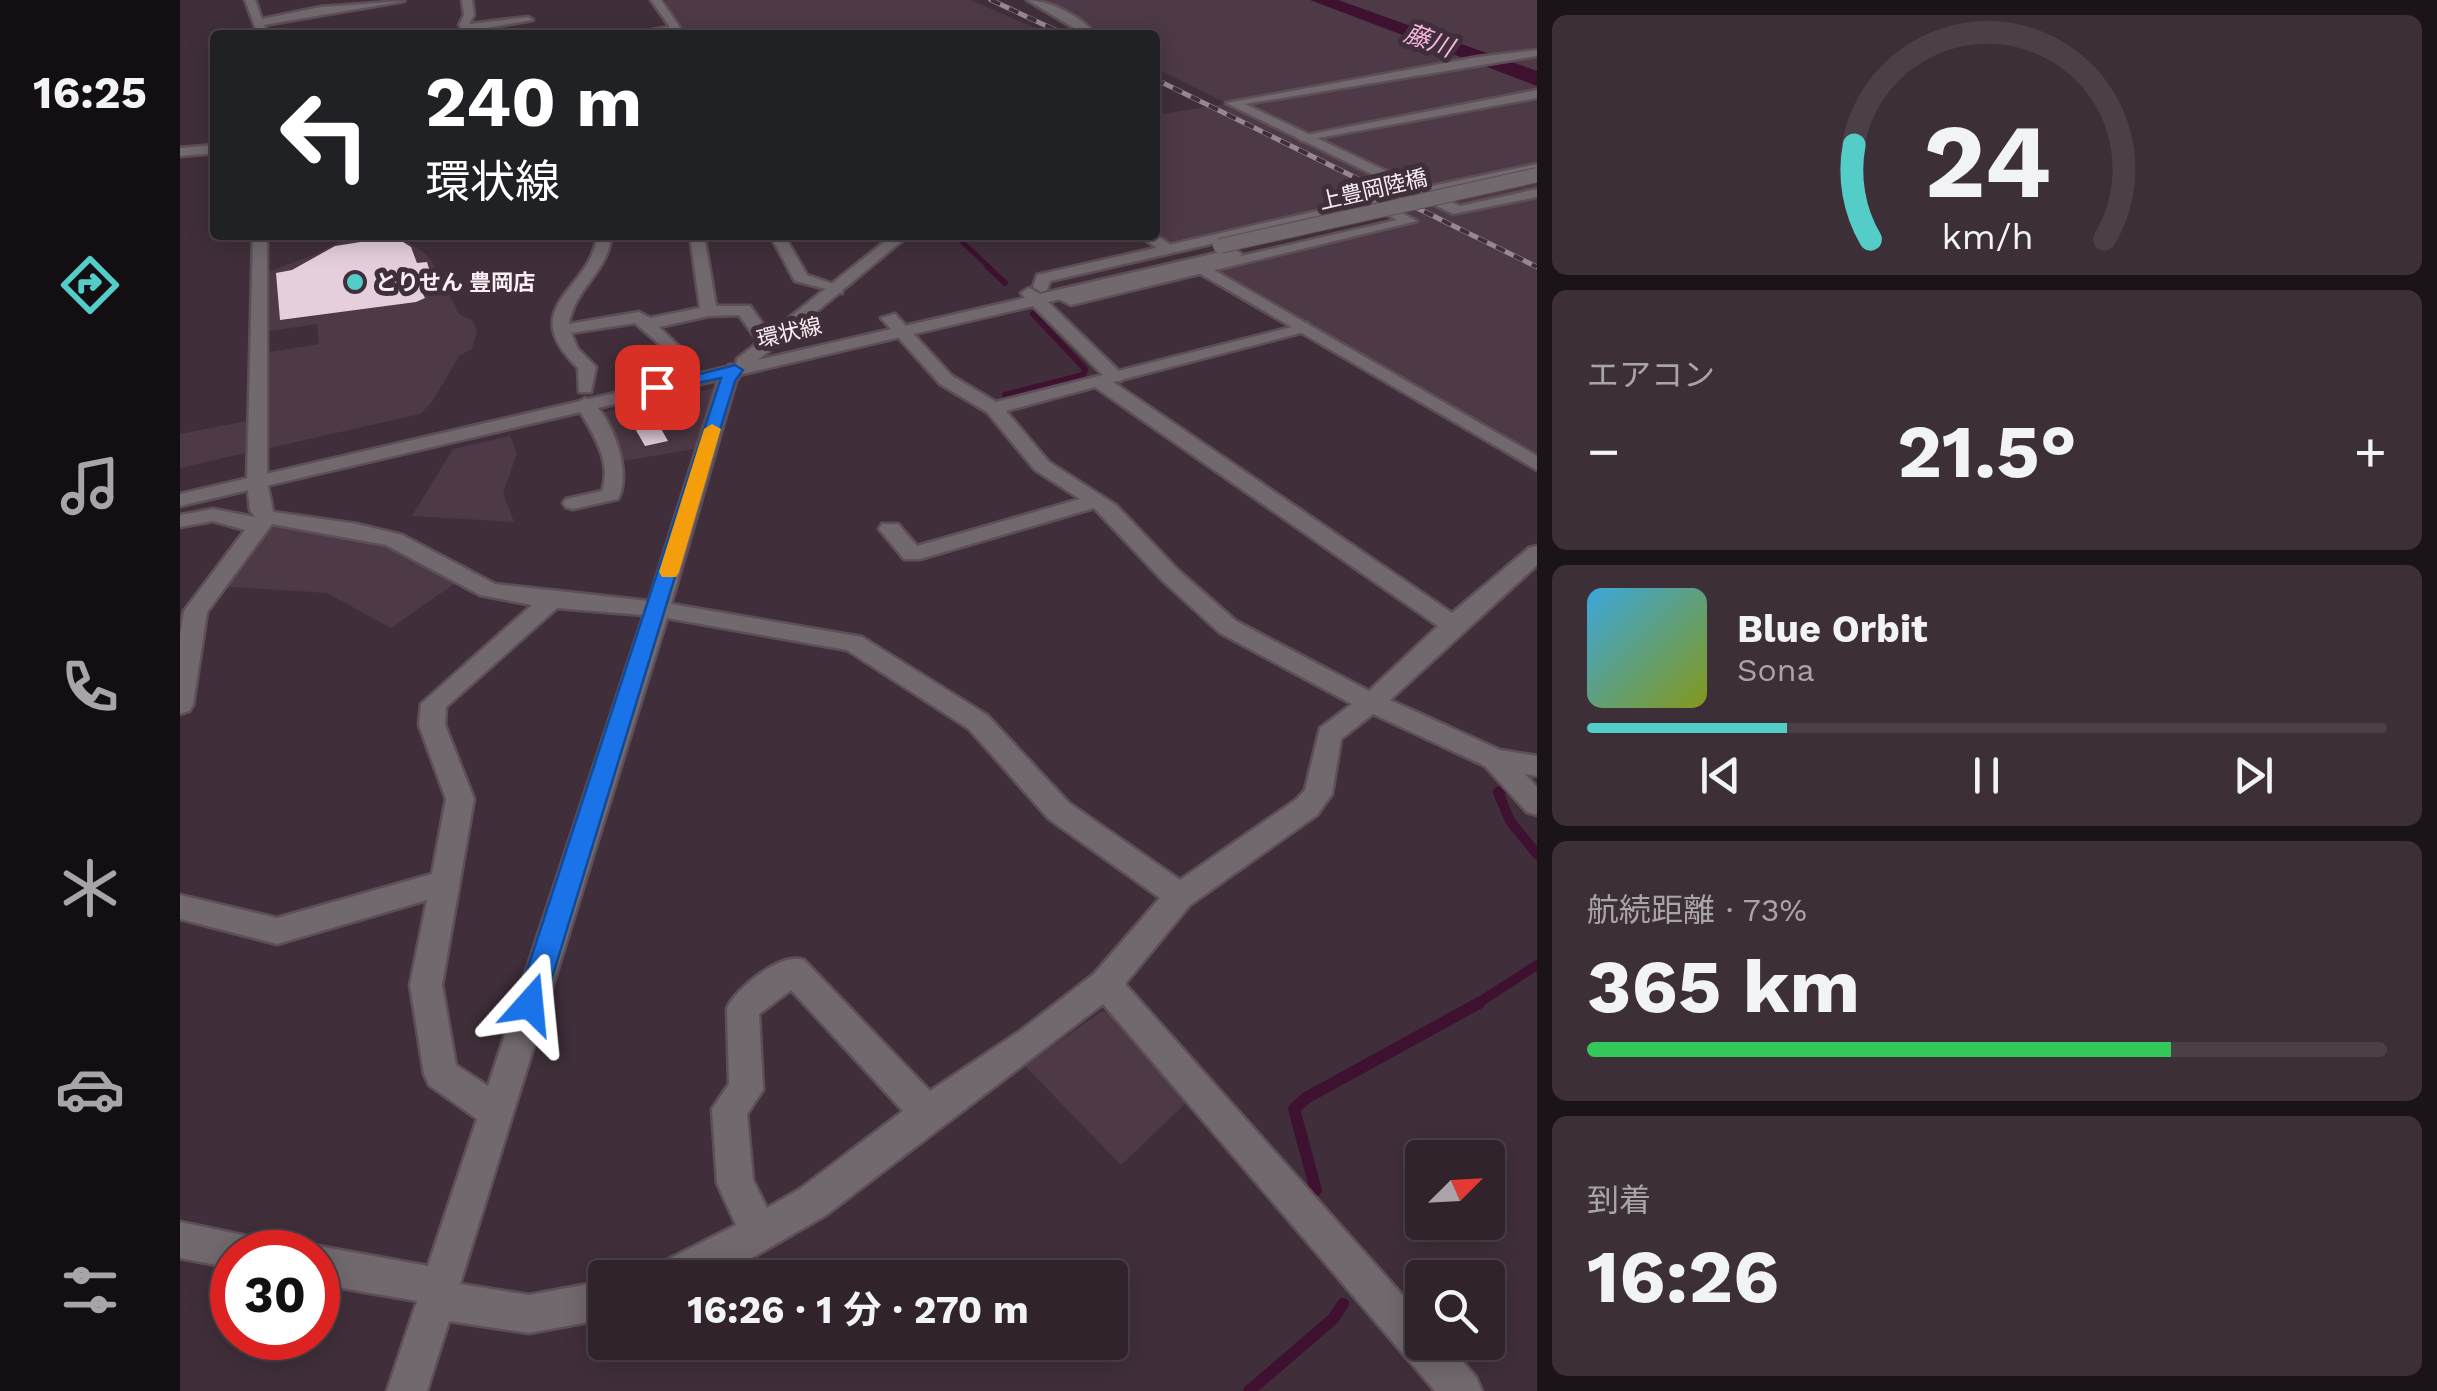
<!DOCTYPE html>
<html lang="ja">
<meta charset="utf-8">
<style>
body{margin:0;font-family:"Work Sans","Noto Sans JP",sans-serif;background:#3c2f38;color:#f1f3f6;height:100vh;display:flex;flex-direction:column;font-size:38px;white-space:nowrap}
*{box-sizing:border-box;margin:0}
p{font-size:32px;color:#a8a4a9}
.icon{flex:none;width:55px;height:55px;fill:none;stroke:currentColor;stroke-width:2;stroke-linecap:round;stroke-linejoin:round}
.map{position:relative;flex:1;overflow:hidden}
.panel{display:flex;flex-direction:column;gap:15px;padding:15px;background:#1a1318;width:900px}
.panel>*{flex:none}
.hud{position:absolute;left:30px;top:30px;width:950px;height:210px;border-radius:10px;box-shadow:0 5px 25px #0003,0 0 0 2px #4b4048;background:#202124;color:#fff;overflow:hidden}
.needle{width:65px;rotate:66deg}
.fabs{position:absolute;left:1225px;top:1140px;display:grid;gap:20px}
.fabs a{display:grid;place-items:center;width:100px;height:100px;border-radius:10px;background:#30232c;box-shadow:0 5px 25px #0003,0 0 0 2px #4b4048;font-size:50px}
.speed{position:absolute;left:30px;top:1230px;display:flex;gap:20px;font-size:50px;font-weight:700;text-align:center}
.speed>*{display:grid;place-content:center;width:130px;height:130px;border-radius:50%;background:#30232c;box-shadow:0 5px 25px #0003,0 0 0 2px #4b4048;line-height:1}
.speed .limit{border:15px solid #d22;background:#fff;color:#111}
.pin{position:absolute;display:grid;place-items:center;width:85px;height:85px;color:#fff;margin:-42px;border-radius:20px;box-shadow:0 5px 15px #0006}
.me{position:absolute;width:110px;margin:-55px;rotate:18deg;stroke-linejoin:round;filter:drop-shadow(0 0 8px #0008)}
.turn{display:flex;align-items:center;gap:35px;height:210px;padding:0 50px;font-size:45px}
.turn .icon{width:130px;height:130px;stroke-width:2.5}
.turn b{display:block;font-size:70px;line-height:85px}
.big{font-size:75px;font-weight:700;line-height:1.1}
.panel .tile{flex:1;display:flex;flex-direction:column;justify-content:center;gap:15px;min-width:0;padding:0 35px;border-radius:15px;background:#3c2f38}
.panel .dial{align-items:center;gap:0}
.dial svg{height:260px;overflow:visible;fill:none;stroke:#4b4048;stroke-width:7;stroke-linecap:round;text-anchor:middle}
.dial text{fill:#f1f3f6;stroke:none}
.song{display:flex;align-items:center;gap:30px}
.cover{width:120px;height:120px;border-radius:15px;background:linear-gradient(135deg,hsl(200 70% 55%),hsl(70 70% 35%))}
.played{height:10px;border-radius:5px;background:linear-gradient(90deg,#54cdc8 25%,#4b4048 25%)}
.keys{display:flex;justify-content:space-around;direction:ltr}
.heat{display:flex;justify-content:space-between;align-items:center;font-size:55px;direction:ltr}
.charge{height:15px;border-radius:8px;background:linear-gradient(90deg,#34c759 73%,#4b4048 0)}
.trip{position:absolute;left:408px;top:1260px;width:540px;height:100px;border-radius:10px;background:#30232c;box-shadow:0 5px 25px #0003,0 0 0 2px #4b4048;font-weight:700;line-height:100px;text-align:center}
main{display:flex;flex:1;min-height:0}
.tab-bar{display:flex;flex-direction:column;width:180px;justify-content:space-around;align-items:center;background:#130e12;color:#a8a4a9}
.tab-bar .icon{width:70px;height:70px}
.tab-bar .on{color:#54cdc8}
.tab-bar b{font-size:45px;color:#f1f3f6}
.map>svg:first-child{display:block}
.built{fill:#4e3947}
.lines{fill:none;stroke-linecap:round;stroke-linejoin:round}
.stream-far4{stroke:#3e1131;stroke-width:4}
.stream-far3{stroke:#3e1131;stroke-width:5}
.stream-far2{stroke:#3e1131;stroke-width:6}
.stream-far1{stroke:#3e1131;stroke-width:10}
.stream{stroke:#3e1131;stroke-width:12}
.river{fill:#3e1131;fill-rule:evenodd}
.building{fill:#e5cfdd}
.minor-casing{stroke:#5e4e58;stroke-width:5}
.tertiary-casing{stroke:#5e4e58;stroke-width:5}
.minor{fill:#71696e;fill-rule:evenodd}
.tertiary{fill:#71696e;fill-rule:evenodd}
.rail-casing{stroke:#968891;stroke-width:5}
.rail{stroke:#402f3a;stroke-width:4;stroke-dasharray:10;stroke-linecap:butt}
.tertiary-bridge-casing{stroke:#5e4e58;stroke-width:16;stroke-linecap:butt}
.tertiary-bridge{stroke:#71696e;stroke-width:14}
.route{fill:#1a73e8;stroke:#114b97;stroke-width:2.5}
.slow{fill:#f59e0b}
.poi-dot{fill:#54cdc8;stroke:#402f3a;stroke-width:4}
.labels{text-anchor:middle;stroke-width:10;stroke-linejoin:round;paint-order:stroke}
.far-street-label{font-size:22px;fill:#faeff5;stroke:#402f3a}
.far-poi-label{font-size:22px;font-weight:bold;fill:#faeff5;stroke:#402f3a;text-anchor:start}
.far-water-label{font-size:25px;font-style:italic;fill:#f7b7e0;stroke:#402f3a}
</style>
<main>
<nav class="tab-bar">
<b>16:25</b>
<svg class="icon on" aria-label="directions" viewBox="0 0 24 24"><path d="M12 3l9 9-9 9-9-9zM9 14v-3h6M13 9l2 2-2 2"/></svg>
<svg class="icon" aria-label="music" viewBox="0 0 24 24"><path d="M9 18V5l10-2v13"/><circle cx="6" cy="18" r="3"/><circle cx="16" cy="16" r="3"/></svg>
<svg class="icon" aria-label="phone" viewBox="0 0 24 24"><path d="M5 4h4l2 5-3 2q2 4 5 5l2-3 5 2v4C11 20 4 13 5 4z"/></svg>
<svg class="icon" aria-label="climate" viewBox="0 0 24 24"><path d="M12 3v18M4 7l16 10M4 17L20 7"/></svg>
<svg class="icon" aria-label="car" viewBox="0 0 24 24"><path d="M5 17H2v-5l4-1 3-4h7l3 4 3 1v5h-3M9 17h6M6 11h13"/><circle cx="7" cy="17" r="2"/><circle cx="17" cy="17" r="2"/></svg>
<svg class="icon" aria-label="filters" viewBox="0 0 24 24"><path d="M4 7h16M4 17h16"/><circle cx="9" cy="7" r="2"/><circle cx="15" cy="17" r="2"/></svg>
</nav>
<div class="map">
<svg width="1357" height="1391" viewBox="0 0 1357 1391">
<rect width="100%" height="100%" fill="#402f3a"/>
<!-- built -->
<g class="built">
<polygon points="485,0 790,0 872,35 510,35 494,18"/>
<polygon points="859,0 1357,0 1357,52 1298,57 1044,102 975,68 975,35 930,35"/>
<polygon points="1357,55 1357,458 1036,270 1240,222 1197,199 988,242 975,234 975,115"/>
<polygon points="173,235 215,235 242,251 251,260 279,314 292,320 297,331 292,349 279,356 252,402 240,414 85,449 83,353 139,344 137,324 84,332 85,273 136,254"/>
<polygon points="539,387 521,448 443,461 420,413"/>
<polygon points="67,421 65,453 0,468 0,434"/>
<polygon points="330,436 337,453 323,493 334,522 232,516 273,449"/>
<polygon points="92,523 210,543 277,582 211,628 147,593 37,586"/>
<polygon points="922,1011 935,1015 1008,1101 941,1165 845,1066"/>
</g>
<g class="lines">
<!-- stream-far4 -->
<polyline class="stream-far4" points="482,0 493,22 506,35"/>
<!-- stream-far3 -->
<polyline class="stream-far3" points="775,235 811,269"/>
<!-- stream-far2 -->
<g class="stream-far2">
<polyline points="808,267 825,283"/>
<polyline points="825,395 903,375 905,369 853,314"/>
</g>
<!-- stream-far1 -->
<g class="stream-far1">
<polyline points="1328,787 1318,792 1330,821 1357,854"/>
<polyline points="1295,1005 1357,965"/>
</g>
<!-- stream -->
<g class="stream">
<polyline points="1136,1190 1114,1109 1126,1098 1299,1003"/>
<polyline points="1069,1391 1153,1319 1163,1304"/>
</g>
<!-- river -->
<polygon class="river" points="1130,0 1158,0 1357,71 1357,86"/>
</g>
<!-- building -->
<g class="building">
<polygon points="186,235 212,235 231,247 237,263 247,262 256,292 243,294 245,298 236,302 100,320 96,273 112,270 155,246 187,241"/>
<polygon points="476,420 488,441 465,446 453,425"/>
</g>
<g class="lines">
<defs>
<g id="minor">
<polygon points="65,0 75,0 82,19 141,7 224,1 84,25 88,35 78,35"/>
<polygon points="282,0 292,0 294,15 289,24 348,17 353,20 294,30 297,35 287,35 279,25 284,15"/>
<polygon points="471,0 481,0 505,35 444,35 490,27"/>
<polygon points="1357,50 1357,56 1065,104 1242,188 1357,164 1357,172 1254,194 1280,206 1357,189 1357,197 1273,214 1046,103 1298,57"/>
<polygon points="35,145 35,153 0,156 0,148"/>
<polygon points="1194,198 1237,221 891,305 871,295 879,290 892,295 1217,220 1192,207 870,281 867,290 861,292 853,287 857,275"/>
<path d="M73 235H87V482L93 512 177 524 222 535 315 584 469 601 538 381 549 365H561L564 369 556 381 491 604 682 637 807 715 889 803 1000 880 1117 799 1125 790 1140 728 1172 704 1040 633 983 581 914 508 740 559H724L699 529 702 524H718L737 546 900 499 855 470 807 412 760 384 701 318 715 314 772 376 816 402 1128 323V331L933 382 1272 613 1349 548 1357 546V565L1210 700 1320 750 1357 756V776L1345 774 1357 787V815L1347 812 1305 766 1193 714 1161 739 1152 794 1137 815 1010 905 945 984 1242 1317V1342H1266L1296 1377 1302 1391H1255L923 1004 646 1215 537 1278H471L477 1265 556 1225 537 1183 532 1109 549 1084 547 1008C557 987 601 952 624 960L750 1091 840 1031 914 974 980 898 869 819 789 729 667 650 487 618 280 1284 349 1295 425 1281V1319L349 1333 269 1321 247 1391H207L237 1301 138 1284V1252H124L138 1246 248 1266 297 1119 249 1085 244 1074 230 985 247 900 97 944 0 919V895L97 918 252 874 266 799 239 725 241 704 352 605 300 595 206 545 92 524 27 612 13 705 9 711 0 714V635L4 611 65 530 33 521 0 527V515L33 509 75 517 70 510 67 482ZM915 387 1258 626 1189 691 1056 621 999 571 936 505 869 462 826 411ZM377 608 464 615 308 1086 276 1065 262 985 294 799 265 725 266 707ZM611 990 723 1111 620 1189 587 1208 573 1180 567 1114 583 1090 579 1014Z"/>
<path d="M417 235H431C430 270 394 288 389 324L459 312 470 318 520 308 510 235H524L536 306H570L588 331 608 336 599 341 577 340 559 315 529 316 479 327 517 364 508 369 455 323 391 333 398 349 416 367 411 392H399L398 368C333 305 413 290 417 235Z"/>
<polygon points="590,235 604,235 627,275 662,287 662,293 615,281"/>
<path d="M405 398C431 409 453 473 438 499L393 509 386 507 383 503 386 499 422 491C433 459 410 430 396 404Z"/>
<polygon points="0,1222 82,1239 88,1252 52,1252 52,1268 0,1258"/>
</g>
<g id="tertiary">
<path d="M847 0C869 0 903 17 916 35H906Z"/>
<polygon points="1357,90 1357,98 1122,141 1116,137"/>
<polygon points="975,234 992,246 992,252 982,252 959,235"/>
<polygon points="713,235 729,235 578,360 845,298 841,293 849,288 860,294 1054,249 1062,254 1059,257 1025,265 1357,456 1357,470 1019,273 1019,267 868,302 941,373 941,381 929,381 853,306 0,506 0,494 556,365 557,359"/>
</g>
</defs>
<!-- minor casing -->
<use href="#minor" class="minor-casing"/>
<!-- tertiary casing -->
<use href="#tertiary" class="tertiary-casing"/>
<!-- minor -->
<use href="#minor" class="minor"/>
<!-- tertiary -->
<use href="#tertiary" class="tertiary"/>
<defs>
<g id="rail">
<polyline points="811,0 886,35"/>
<polyline points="975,79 1357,267"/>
</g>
</defs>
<!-- rail casing -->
<use href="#rail" class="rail-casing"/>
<!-- rail -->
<use href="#rail" class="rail"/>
<defs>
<polyline id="tertiary-bridge" points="1040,246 1357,175"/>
</defs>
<!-- tertiary-bridge casing -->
<use href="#tertiary-bridge" class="tertiary-bridge-casing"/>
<!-- tertiary-bridge -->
<use href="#tertiary-bridge" class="tertiary-bridge"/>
</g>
<!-- route -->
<polygon class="route" points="555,365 563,370 555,381 364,1004 360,1013 350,1016 340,1013 336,1004 541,378 477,392 469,387"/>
<!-- slow -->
<polygon class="slow" points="532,424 541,429 499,572 496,577 482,577 479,572 524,429"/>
<!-- markers -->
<circle class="poi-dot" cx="175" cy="282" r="10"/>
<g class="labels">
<!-- far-street labels -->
<g class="far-street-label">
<text transform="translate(1193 189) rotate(-13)" y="8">上豊岡陸橋</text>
<text transform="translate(609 332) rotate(-13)" y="8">環状線</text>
</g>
<!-- far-poi labels -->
<g class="far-poi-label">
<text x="195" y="290">とりせん 豊岡店</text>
</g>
<!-- far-water labels -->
<g class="far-water-label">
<text transform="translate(1249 40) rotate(20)" y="9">藤川</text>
</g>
</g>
</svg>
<div class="fabs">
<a><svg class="needle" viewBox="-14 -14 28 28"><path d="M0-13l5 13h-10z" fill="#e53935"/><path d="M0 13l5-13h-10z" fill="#a8a4a9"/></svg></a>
<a><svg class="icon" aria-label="search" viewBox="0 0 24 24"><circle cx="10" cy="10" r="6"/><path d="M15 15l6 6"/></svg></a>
</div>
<div class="speed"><div class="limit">30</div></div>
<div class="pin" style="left:477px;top:387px;background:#d93025"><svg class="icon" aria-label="arrive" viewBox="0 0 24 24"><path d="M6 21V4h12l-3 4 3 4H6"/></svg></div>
<svg class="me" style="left:350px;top:1004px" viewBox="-20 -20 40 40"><path d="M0-17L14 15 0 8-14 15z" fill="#1a73e8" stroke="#fff" stroke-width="4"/></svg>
<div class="trip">16:26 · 1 分 · 270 m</div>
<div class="hud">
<div class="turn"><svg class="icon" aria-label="left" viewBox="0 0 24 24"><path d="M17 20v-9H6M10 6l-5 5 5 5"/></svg><div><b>240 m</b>環状線</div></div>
</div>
</div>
<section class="panel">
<div class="tile dial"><svg viewBox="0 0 100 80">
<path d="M14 69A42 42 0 1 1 86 69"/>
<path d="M14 69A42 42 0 0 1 9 40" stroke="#54cdc8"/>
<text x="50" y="56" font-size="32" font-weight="700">24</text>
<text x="50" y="72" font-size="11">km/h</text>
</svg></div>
<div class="tile"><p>エアコン</p>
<div class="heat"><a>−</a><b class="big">21.5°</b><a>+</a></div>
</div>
<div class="tile">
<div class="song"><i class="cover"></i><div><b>Blue Orbit</b><p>Sona</p></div></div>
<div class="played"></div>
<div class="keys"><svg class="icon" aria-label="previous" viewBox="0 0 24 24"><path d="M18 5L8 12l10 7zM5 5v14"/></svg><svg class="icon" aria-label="pause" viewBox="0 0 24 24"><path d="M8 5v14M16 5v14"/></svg><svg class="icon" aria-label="next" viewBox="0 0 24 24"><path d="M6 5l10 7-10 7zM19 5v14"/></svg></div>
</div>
<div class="tile"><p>航続距離 · 73%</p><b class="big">365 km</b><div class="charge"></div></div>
<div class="tile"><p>到着</p><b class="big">16:26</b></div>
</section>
</main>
